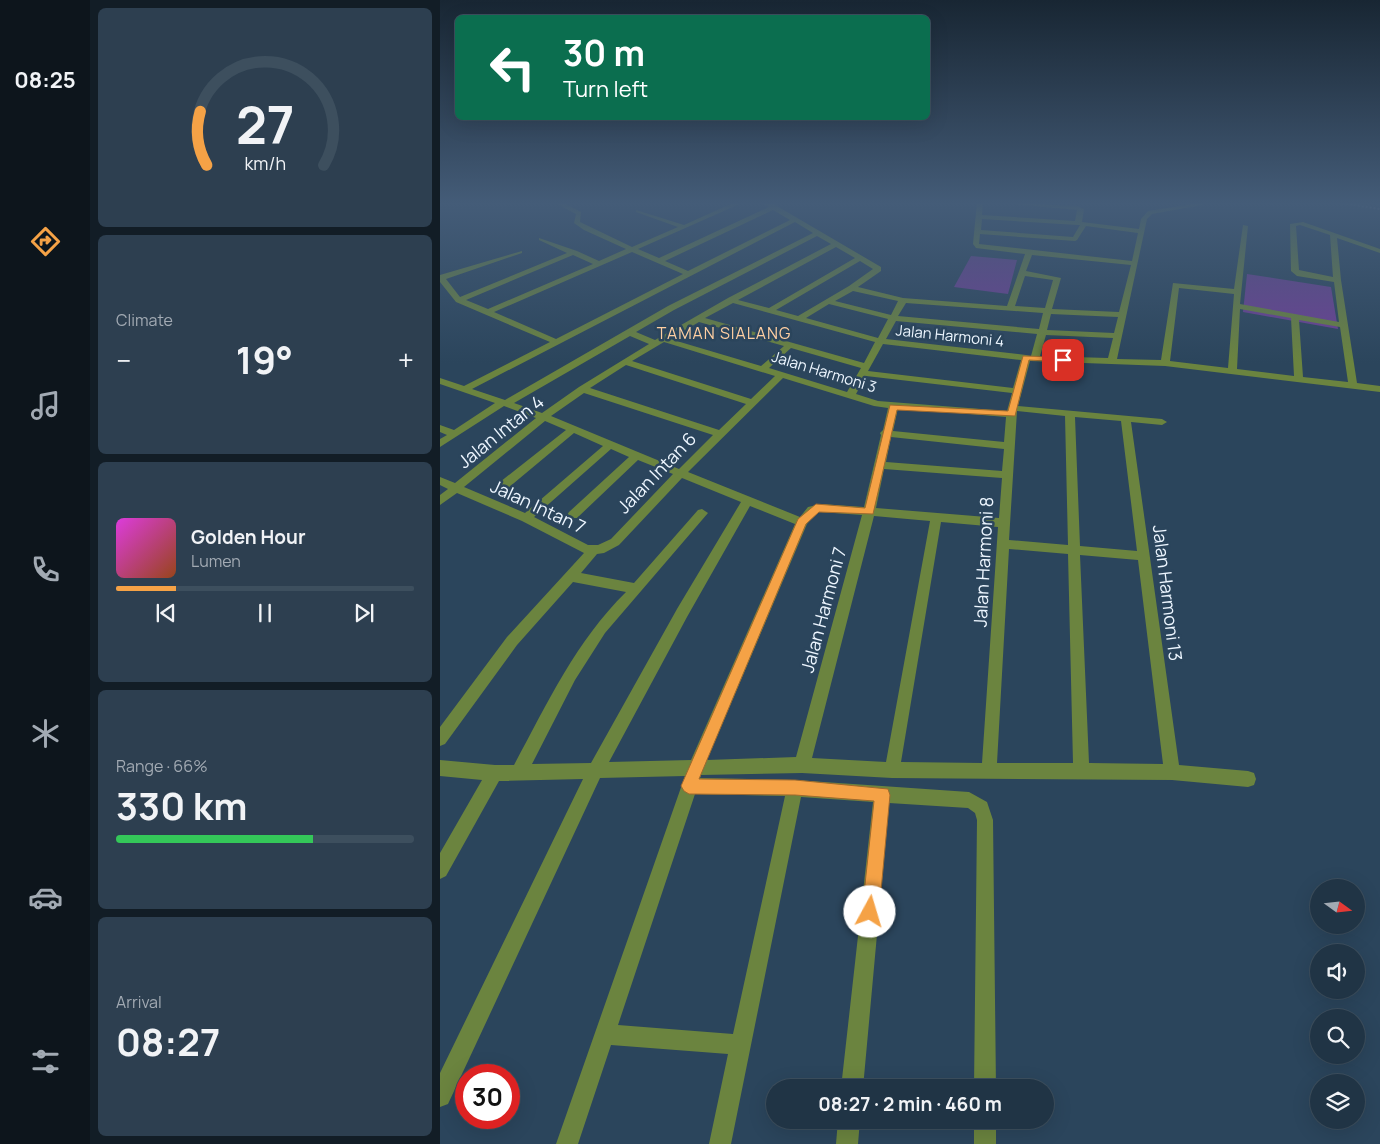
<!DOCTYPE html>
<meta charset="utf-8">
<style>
body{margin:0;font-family:Manrope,sans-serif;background:#2d3f50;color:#f1f3f6;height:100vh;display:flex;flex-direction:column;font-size:19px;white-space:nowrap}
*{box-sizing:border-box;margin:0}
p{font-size:16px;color:#a2aab3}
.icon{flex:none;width:28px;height:28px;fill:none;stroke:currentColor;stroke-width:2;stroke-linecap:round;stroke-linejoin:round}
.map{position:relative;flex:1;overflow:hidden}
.panel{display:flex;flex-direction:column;gap:8px;padding:8px;background:#121d26;width:350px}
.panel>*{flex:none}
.hud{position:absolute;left:15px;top:15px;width:475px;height:105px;border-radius:8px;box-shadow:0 5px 20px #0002,0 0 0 1px #3d4f5e;background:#0b6e4f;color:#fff;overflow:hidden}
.needle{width:32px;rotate:105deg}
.controls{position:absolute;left:870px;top:879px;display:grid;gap:10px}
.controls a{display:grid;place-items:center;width:55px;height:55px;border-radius:50%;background:#203445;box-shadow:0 5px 20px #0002,0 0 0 1px #3d4f5e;font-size:25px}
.speed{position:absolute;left:15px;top:1064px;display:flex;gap:10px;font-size:25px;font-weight:700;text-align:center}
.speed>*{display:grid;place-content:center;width:65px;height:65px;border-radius:50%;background:#203445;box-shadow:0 5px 20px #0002,0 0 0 1px #3d4f5e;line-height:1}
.speed .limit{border:8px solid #d22;background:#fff;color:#111}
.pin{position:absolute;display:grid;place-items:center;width:42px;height:42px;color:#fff;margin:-21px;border-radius:10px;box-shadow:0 2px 8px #0006}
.me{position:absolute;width:55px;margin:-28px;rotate:6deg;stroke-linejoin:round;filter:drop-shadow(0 0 4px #0008)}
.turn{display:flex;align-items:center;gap:18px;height:105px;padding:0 25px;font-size:22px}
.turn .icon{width:65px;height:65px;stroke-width:2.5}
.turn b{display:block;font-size:35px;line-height:42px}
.big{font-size:38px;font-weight:700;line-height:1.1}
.panel .widget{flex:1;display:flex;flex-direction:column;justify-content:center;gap:8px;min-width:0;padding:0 18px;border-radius:8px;background:#2d3f50}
.panel .dial{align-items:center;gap:0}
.dial svg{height:130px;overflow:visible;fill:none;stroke:#3d4f5e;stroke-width:7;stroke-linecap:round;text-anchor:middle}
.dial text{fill:#f1f3f6;stroke:none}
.song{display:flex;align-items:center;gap:15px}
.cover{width:60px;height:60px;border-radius:8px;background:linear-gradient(135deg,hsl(300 70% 55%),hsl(20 70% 35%))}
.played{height:5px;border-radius:2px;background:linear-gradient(90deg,#f5a246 20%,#3d4f5e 20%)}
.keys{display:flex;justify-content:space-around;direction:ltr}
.heat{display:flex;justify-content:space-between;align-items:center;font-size:28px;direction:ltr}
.charge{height:8px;border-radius:4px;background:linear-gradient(90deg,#34c759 66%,#3d4f5e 0)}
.trip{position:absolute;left:326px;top:1079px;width:288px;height:50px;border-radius:25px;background:#203445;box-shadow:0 5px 20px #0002,0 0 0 1px #3d4f5e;font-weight:700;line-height:50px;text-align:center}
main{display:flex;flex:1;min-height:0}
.tab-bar{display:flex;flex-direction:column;width:90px;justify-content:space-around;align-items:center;background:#0d151c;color:#a2aab3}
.tab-bar .icon{width:35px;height:35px}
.tab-bar .active{color:#f5a246}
.tab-bar b{font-size:22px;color:#f1f3f6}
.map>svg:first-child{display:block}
.green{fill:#6d4096}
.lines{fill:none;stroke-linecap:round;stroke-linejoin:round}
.stream{stroke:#1974b4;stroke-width:2.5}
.path{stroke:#8294a5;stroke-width:2;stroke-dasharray:2 2;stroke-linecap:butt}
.minor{fill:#6b843f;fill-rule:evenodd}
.route{fill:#f5a246;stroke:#9f692e}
.labels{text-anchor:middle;stroke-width:5;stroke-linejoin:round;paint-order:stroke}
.far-street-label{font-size:15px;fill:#edf6ff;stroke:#2b455c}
.far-neighbourhood-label{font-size:16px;letter-spacing:1px;fill:#ffcfa2;stroke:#2b455c}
.street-label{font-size:18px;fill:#edf6ff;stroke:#2b455c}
</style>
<main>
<nav class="tab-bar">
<b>08:25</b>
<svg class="icon active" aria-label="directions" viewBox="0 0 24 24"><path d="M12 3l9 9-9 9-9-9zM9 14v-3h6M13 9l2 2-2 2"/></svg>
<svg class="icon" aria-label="music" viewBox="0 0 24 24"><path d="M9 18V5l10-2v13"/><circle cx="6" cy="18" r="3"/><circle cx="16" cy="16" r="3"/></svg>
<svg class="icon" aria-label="phone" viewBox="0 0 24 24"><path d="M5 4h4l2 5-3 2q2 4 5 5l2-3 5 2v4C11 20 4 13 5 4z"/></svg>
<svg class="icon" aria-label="climate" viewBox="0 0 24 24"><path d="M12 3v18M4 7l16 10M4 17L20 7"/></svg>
<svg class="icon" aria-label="car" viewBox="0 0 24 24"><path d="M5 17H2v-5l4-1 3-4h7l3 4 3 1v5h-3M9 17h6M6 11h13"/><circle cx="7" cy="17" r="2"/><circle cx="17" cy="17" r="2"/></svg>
<svg class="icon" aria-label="filters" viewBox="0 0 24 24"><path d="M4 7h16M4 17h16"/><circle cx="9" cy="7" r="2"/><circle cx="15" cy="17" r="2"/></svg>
</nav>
<section class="panel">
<div class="widget dial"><svg viewBox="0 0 100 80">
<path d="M14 69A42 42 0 1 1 86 69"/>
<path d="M14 69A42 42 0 0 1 10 36" stroke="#f5a246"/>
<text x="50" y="56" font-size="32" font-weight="700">27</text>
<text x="50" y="72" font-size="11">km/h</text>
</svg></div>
<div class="widget"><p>Climate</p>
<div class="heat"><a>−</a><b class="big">19°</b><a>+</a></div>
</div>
<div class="widget">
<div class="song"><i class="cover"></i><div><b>Golden Hour</b><p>Lumen</p></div></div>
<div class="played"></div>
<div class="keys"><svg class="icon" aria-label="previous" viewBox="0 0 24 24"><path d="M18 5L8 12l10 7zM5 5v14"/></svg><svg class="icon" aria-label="pause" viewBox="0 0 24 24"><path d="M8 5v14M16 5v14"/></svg><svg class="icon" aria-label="next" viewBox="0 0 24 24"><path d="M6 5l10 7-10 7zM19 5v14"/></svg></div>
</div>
<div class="widget"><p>Range · 66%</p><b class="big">330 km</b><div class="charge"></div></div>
<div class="widget"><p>Arrival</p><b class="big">08:27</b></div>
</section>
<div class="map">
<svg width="940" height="1144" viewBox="0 0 940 1144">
<rect width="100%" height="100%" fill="#2b455c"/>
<!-- green -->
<g class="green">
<polygon points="531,256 577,260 568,294 514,287"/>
<polygon points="807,274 891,287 898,329 803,312"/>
</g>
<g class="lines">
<!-- stream -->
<polyline class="stream" points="931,202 940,204"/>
<!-- path -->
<polyline class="path" points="894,202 940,209"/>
<!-- minor -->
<g class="minor">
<path d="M113 202H122L141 212 140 222 192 247 238 227 196 212V210L244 225 295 202H304L198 249 219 258 329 207 322 202H330L441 267V271L418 287 463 298 567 306 585 254 536 248 533 244 537 202H543L542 215 635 221 637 210 551 202 637 206 644 209 642 222 699 229 701 219 708 211 765 202 762 205 712 214 707 219 677 359 721 360 733 283 794 289 803 225 808 226 800 304 899 322 894 282 857 276 851 271 850 224 863 222 940 249V253L897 238 901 280 917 383 940 386V392L725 366 590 361 578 406 722 419 727 422 722 425 691 422 739 765 808 771 814 773 816 779 814 785 808 787 732 780 452 778 362 773 261 775 260 778 355 780 529 792 547 802 553 820 556 1088H534L537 820 535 813 528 808 449 803 423 1088H401L433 802 361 797 291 1144H269L288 1054 171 1045 138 1144H116L245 776 160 778 8 1104 0 1107V1073L143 779 59 781 6 876 0 879V853L42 780 0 776V760L55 765H74C107 704 136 641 186 592L133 582 77 645 5 744 0 746V727L67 637 144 553 82 521 17 493 0 505V495L8 489 0 485V477L15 483 96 418 64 406 0 447V439L7 435 0 432V425L14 430 55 403 0 384V378L24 386 110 342 16 302 0 282V275L82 251V253L6 279 20 297 127 253 99 240V238L137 251 159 261 186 249 144 230 134 223 136 214ZM333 210 350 220 248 271 225 261ZM542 219 638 225H640L633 237 541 230ZM355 222 373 233 228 306 65 400 32 389ZM860 225 890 235 893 277 859 270 856 226ZM646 226 698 233 692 261 539 244 540 234 635 241 637 240ZM377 236 391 244 288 298 215 340 196 332 234 310ZM396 247 415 258 329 308 298 300ZM192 252 243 274 116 339 54 312ZM133 255 153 264 48 309 26 300ZM592 255 691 265 679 312 612 309 621 278 586 271ZM420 261 433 269 409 286 358 316 336 310ZM585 276 613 280 605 308 575 306ZM739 288 794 294 788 368 730 361ZM413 291 458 301 451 315 395 301ZM293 303 435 342 424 363 265 318ZM466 303 603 313 599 329 458 316ZM389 304 448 319 438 338 366 318ZM800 309 851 318 854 376 797 369ZM611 314 678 317 674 333 607 330ZM859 320 900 327 908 382 863 377ZM456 321 597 334 591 356 586 355 446 339ZM259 322 344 346 321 366 230 339ZM606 335 673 338 668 358 600 356ZM190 336 209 344 139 387 102 413 74 403ZM224 342 335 376 311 399 192 361ZM443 344 581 360 573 388 428 371ZM351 348 421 368 407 392 329 368ZM186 365 306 404 279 430 150 388ZM426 376 572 393 567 411 438 401 416 394ZM343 378 434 406 448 408 443 430 440 433 441 435 424 507 381 504 368 507 360 517 248 472ZM144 393 273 435 239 469 111 416ZM458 408 566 417 564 442 453 431ZM577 411 625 416 628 545 569 540ZM635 417 681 421 697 551 640 546ZM105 421 126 430 60 482 59 485 60 488H68L134 433 163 446 85 513 24 487ZM451 437 564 449 562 471 446 462ZM171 449 189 457 129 512 127 515 129 518H137L198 460 233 474 171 539 158 545H148L94 517ZM444 469 562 478 559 518 436 508ZM242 478 301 502 237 609 151 763 92 764 135 680 165 633 268 513 262 509 258 510 194 583 141 573 157 554 164 553 179 545ZM310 506 355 524 251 760 169 762 247 617ZM381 512 422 515 356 757 267 760 367 524 376 513ZM434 516 490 521 446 762 372 758ZM501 522 558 527 542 763 461 762ZM569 549 628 554 633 763H557ZM640 555 698 560 723 764 649 763ZM255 794 345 796 293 1034 178 1025Z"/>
<polygon points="398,1120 420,1120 418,1144 396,1144"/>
<rect x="534" y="1120" width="22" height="24"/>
</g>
</g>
<!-- sky -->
<linearGradient id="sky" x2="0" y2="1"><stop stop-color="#182633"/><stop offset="0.56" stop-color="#445c78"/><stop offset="1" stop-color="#445c78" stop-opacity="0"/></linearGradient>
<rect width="940" height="363" fill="url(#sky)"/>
<!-- route -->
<polygon class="route" points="583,356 623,357 627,360 623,362 589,360 575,416 457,410 433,514 379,512 366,524 259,779 355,780 448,789 450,795 439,912 436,918 430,920 424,918 422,912 434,801 355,795 249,794 244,791 241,786 358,519 376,504 425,508 450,405 568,411"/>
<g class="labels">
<!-- far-street labels -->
<g class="far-street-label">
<text transform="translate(510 336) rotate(6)" y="5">Jalan Harmoni 4</text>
<text transform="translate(384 372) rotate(17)" y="5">Jalan Harmoni 3</text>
</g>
<!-- far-neighbourhood labels -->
<g class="far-neighbourhood-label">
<text x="284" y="339">TAMAN SIALANG</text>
</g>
<!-- street labels -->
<g class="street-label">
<text transform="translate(61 432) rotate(-39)" y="6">Jalan Intan 4</text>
<text transform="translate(217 473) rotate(-46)" y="6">Jalan Intan 6</text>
<text transform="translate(98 507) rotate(25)" y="6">Jalan Intan 7</text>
<text transform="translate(544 562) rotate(-87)" y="6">Jalan Harmoni 8</text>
<text transform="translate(727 593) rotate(83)" y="6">Jalan Harmoni 13</text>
<text transform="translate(384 610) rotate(-75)" y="6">Jalan Harmoni 7</text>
</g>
</g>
</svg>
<div class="controls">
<a><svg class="needle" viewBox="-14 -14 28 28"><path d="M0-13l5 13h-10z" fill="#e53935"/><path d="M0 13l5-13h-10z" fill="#a2aab3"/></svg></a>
<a><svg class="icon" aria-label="sound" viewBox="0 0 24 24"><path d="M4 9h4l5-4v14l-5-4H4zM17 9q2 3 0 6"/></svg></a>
<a><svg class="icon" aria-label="search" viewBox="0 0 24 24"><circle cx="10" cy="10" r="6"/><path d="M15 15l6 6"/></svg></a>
<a><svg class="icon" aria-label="layers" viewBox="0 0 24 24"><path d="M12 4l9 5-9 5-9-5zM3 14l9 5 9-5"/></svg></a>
</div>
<div class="speed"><div class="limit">30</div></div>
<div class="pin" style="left:623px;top:360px;background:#d93025"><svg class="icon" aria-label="arrive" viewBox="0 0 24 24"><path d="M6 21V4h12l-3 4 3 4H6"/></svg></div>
<svg class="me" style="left:430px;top:912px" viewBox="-20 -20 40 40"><circle r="19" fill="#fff"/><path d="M0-13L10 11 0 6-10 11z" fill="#f5a246"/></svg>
<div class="trip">08:27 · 2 min · 460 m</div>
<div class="hud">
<div class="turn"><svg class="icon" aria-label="left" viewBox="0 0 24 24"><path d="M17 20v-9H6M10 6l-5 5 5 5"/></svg><div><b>30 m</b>Turn left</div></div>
</div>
</div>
</main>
